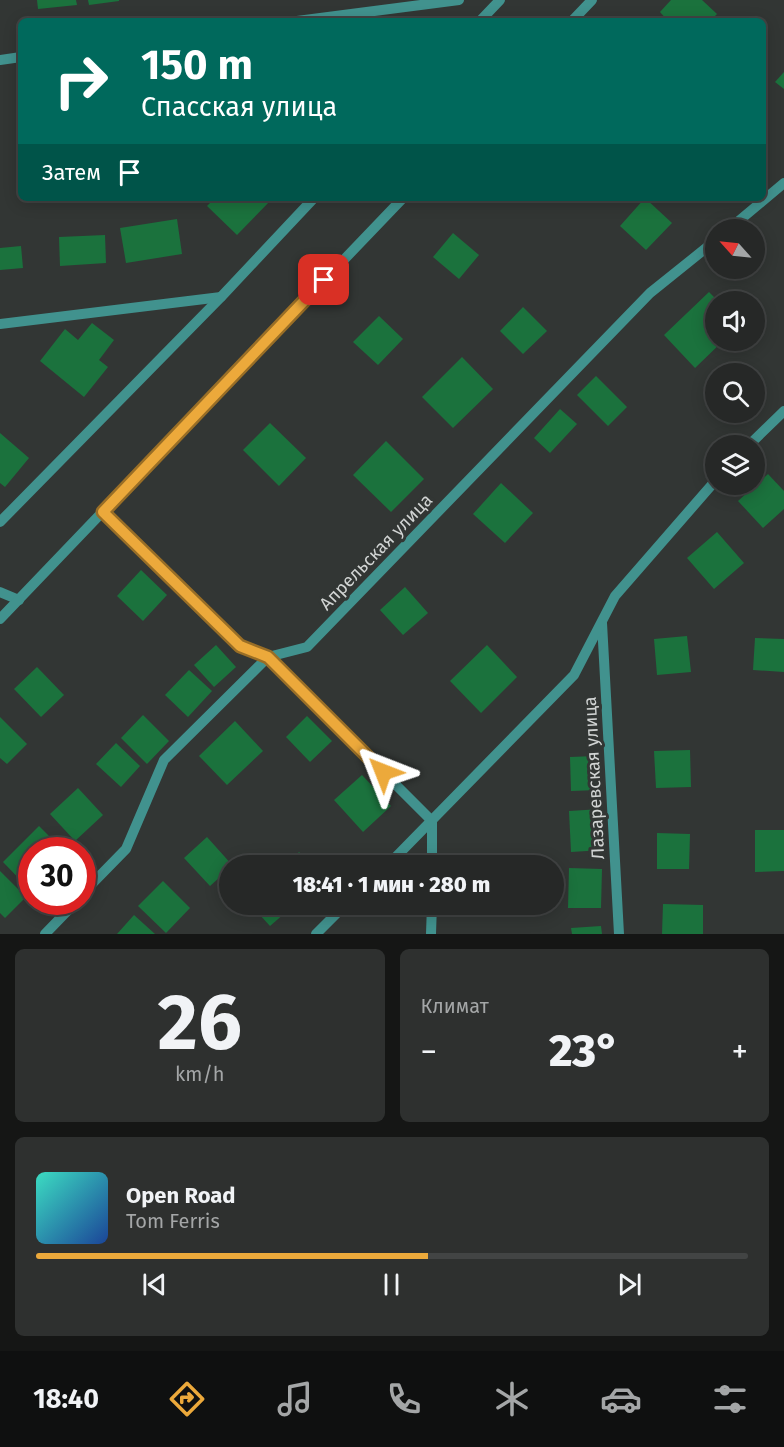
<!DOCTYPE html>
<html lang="ru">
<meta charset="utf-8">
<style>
body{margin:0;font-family:"Fira Sans",sans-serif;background:#2e302f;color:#f1f3f6;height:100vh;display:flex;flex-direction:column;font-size:22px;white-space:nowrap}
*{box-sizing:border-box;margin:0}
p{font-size:20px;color:#a4a6a7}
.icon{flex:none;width:33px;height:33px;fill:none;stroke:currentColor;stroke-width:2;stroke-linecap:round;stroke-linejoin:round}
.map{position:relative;height:934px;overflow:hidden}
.panel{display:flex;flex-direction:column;gap:15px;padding:15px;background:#151615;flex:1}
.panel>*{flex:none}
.top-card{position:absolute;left:18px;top:18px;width:748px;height:183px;border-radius:9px;box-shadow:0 3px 15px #0003,0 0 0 2px #424444;background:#00695c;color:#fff;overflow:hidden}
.needle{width:39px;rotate:297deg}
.controls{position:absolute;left:705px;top:219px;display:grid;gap:12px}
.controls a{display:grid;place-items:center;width:60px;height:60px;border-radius:50%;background:#262827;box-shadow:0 3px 15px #0003,0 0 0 2px #424444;font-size:30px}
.speed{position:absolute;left:18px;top:837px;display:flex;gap:12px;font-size:30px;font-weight:700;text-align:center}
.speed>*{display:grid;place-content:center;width:78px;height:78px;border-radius:50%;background:#262827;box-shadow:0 3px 15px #0003,0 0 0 2px #424444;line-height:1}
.speed .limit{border:9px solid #d22;background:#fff;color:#111}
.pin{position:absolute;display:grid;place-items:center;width:51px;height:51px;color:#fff;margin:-26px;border-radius:12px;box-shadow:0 3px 9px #0006}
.me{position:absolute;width:66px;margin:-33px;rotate:315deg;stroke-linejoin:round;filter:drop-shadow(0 0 4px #0008)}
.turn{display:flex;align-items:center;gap:21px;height:126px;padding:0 24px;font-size:27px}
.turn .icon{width:78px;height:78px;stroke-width:2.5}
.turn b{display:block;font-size:42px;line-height:51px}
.then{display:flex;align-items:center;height:57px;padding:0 24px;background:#0003;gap:12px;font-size:22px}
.big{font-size:45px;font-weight:800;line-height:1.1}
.panel .tile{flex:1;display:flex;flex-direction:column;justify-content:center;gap:9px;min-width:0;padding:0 21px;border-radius:9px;background:#2e302f}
.panel .dial{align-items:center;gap:0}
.dial b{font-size:78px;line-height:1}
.song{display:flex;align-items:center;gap:18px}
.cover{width:72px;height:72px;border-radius:9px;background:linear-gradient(135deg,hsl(170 70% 55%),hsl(220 70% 35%))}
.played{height:6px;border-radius:3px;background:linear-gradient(90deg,#eca93b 55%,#424444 55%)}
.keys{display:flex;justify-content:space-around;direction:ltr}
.heat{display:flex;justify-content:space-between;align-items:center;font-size:33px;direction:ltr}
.panel .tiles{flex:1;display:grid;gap:15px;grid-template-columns:1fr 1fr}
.tile:last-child{grid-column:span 2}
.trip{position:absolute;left:219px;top:855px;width:345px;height:60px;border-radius:30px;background:#262827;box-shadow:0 3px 15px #0003,0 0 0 2px #424444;font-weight:800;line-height:60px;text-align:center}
.tabs{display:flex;height:96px;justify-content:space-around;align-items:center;background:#0f1010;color:#a4a6a7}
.tabs .icon{width:42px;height:42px}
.tabs .active{color:#eca93b}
.tabs b{font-size:27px;color:#f1f3f6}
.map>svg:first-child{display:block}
.building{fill:#1b723d}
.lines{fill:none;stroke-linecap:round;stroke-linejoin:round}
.minor{stroke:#41928e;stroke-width:10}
.route-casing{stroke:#996e26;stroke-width:15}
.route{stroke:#eca93b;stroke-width:10}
.labels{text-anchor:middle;stroke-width:6;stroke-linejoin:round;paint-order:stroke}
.street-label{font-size:18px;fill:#d1d4d3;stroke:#323634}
</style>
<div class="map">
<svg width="784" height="934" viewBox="0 0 784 934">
<rect width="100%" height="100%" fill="#323634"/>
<!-- building -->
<g class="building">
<polygon points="37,0 76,0 77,5 38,9"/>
<polygon points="88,0 119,0 119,1 89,5"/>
<polygon points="671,0 702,0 717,14 710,21 668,21 660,12"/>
<polygon points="784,72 784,89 775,82"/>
<polygon points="215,198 273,198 237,235 207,206"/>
<polygon points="645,198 672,223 646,250 620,226"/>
<polygon points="177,219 182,254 126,263 120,228"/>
<polygon points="453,233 479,255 459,279 433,257"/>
<polygon points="105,235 106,263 60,266 59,237"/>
<polygon points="21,246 23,268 0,270 0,248"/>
<polygon points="709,292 719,302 716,302 716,340 724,340 695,368 664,335"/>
<polygon points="523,307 547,331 523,354 500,331"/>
<polygon points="379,316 403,339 378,365 353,342"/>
<polygon points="92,323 114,340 99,360 108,367 84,397 40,361 65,329 78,340"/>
<polygon points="462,357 493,389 453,428 422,397"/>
<polygon points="596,376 627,407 608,426 577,395"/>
<polygon points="560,409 577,424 550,453 534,438"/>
<polygon points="270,423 306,458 279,486 243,450"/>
<polygon points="0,433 29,458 5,487 0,483"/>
<polygon points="386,441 424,479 391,512 353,475"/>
<polygon points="768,474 784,491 784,509 763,528 738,501"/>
<polygon points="501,483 533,513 505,543 473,514"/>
<polygon points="717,532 744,563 714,589 687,558"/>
<polygon points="141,570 167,595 143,621 117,596"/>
<polygon points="405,587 428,613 403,635 380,610"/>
<polygon points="687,636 691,672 657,675 654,639"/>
<polygon points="755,638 784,639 784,672 753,670"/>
<polygon points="216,645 236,667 214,687 194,665"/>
<polygon points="487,645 517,677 481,713 450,681"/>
<polygon points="37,667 64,695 41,717 14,689"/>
<polygon points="189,670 212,691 188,717 165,695"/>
<polygon points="143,715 169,741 147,764 121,738"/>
<polygon points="307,716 332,741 310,762 286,737"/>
<polygon points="0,717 27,744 7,764 0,758"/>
<polygon points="235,721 263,751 227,785 199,756"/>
<polygon points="116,743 140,766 121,787 96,764"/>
<polygon points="690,750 691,787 656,788 654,751"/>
<polygon points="596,756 598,790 571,791 570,757"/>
<polygon points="362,775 391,806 363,832 334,800"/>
<polygon points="78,788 103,815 75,841 50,814"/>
<polygon points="601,809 603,850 571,852 569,811"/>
<polygon points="39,826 63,850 32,850 32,892 3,862"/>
<polygon points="755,830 784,830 784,871 755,872"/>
<polygon points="657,833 690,834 689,869 657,869"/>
<polygon points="207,837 233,866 230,866 230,868 210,886 184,858"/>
<polygon points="299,852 313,866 286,866"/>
<polygon points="569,868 602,869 601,908 568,908"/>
<polygon points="0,871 26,897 5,918 0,913"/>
<polygon points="163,881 190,908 166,933 138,906"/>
<polygon points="250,904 290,904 292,907 270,926"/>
<polygon points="663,904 703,905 703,934 662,934"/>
<polygon points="134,915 155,934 117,934"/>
<polygon points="601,926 602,934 572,934 571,928"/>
</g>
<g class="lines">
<!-- minor -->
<g class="minor">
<polyline points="297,21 459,0"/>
<polyline points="480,21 500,0"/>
<polyline points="572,21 592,0"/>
<polyline points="0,60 21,57"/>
<polyline points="728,230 784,183"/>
<polyline points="0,324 221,297"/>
<polyline points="748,446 784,411"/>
<polyline points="103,512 240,646 268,657 432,821 432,866"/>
<polyline points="0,522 221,297 314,198"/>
<polyline points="0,592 19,600"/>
<polyline points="0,619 403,198"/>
<polyline points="602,623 619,934"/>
<polyline points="387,866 574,675 615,596 716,480"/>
<polyline points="82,894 126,849 164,760 268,657 307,647 650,293 716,240"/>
<polyline points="45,934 76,902"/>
<polyline points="316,934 346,904"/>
<polyline points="431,934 432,904"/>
</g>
</g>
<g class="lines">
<defs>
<polyline id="route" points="324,280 103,512 240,646 268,657 383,772"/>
</defs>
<!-- route casing -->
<use href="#route" class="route-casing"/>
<!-- route -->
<use href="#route" class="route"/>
</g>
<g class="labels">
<!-- street labels -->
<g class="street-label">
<text transform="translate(376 552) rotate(-46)" y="6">Апрельская улица</text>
<text transform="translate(594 778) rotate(-93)" y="6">Лазаревская улица</text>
</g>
</g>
</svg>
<div class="controls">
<a><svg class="needle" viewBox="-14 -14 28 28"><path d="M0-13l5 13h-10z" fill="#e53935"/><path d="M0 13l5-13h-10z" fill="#a4a6a7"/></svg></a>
<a><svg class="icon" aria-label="sound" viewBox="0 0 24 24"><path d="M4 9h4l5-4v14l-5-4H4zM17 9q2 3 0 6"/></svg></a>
<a><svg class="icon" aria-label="search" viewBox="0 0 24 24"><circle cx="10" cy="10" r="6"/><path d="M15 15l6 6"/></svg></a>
<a><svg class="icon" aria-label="layers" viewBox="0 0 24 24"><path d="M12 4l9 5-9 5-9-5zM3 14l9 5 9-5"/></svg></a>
</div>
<div class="speed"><div class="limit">30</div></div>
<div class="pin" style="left:324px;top:280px;background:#d93025"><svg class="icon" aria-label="arrive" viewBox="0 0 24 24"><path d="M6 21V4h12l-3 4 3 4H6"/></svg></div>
<svg class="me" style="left:383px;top:772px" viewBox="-20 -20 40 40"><path d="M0-17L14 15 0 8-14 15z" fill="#eca93b" stroke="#fff" stroke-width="4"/></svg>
<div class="trip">18:41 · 1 мин · 280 m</div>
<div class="top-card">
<div class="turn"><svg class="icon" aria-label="right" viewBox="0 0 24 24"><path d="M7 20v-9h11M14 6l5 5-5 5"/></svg><div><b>150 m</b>Спасская улица</div></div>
<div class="then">Затем<svg class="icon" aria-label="arrive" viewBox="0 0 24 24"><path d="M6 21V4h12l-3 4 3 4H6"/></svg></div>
</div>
</div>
<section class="panel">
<div class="tiles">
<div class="tile dial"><b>26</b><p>km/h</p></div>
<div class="tile"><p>Климат</p>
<div class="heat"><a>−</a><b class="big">23°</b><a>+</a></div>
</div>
<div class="tile">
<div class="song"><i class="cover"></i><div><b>Open Road</b><p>Tom Ferris</p></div></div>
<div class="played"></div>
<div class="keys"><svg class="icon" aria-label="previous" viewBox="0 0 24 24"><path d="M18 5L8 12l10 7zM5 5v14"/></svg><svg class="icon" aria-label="pause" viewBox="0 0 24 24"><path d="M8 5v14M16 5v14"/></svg><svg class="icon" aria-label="next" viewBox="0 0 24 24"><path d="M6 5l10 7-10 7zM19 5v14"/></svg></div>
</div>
</div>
</section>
<nav class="tabs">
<b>18:40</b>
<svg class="icon active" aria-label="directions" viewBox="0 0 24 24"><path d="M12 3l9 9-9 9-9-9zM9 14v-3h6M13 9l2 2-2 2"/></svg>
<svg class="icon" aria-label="music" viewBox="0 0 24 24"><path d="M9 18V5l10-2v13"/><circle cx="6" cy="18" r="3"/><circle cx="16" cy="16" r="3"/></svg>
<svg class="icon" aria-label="phone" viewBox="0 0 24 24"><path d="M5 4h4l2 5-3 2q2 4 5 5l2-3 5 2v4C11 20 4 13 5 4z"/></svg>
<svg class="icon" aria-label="climate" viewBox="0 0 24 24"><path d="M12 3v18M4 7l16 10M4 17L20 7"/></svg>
<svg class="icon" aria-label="car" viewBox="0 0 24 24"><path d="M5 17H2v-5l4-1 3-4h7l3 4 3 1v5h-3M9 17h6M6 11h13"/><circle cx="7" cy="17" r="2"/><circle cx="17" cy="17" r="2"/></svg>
<svg class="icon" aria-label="filters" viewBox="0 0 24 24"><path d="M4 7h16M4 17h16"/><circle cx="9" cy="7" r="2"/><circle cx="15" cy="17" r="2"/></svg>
</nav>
